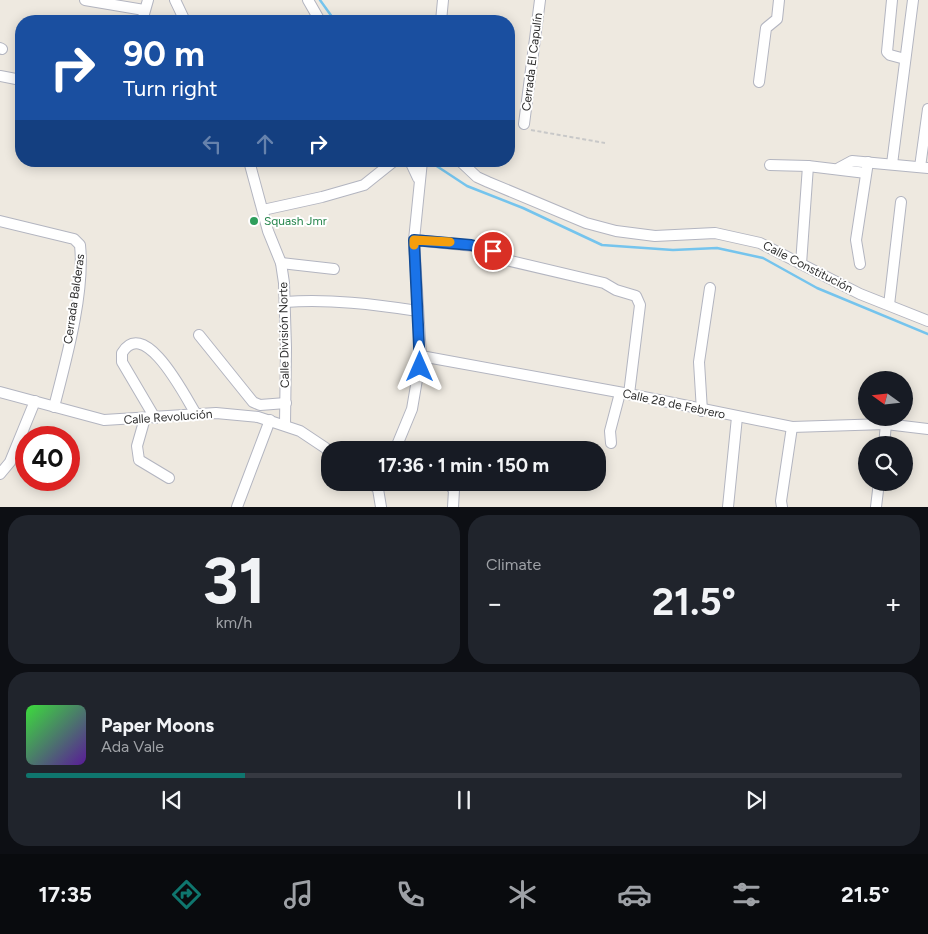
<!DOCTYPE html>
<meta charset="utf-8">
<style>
body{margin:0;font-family:Figtree,sans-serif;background:#20242c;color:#f1f3f6;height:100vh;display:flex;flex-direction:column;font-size:19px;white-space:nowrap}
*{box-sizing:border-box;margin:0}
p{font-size:16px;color:#9ea1a6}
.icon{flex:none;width:28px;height:28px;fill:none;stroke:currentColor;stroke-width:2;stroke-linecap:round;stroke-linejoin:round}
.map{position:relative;height:507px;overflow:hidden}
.drawer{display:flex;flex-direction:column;gap:8px;padding:8px;background:#0d0f14;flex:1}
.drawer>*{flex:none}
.top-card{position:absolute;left:15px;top:15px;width:500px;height:152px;border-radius:20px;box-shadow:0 2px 12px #0003;background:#1a4fa0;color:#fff;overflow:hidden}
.needle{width:32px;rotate:285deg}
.controls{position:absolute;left:858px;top:371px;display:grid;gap:10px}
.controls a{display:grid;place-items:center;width:55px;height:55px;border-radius:50%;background:#171b24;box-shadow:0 2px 12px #0003;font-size:25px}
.speed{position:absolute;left:15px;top:426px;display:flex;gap:10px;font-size:25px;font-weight:700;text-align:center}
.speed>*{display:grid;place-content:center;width:65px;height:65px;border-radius:50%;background:#171b24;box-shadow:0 2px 12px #0003;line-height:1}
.speed .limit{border:8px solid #d22;background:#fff;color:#111}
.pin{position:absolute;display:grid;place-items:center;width:42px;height:42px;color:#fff;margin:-21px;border:2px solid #fff;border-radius:50%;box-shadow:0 1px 5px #0007}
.me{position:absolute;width:55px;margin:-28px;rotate:0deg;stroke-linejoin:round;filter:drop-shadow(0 0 4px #0008)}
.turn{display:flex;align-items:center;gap:18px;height:105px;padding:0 25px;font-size:22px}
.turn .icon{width:65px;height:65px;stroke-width:2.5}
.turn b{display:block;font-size:35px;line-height:42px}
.lanes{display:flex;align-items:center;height:48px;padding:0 25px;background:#0003;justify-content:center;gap:25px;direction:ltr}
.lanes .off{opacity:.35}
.big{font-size:38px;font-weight:700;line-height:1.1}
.drawer .card{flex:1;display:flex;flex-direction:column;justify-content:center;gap:8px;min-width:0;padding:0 18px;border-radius:20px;background:#20242c}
.drawer .dial{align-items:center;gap:0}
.dial b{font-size:65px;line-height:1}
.song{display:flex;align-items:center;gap:15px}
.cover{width:60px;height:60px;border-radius:8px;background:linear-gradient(135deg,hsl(120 70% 55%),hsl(270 70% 35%))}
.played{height:5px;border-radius:2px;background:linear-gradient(90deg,#0f766e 25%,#363941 25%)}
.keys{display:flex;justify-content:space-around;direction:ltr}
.heat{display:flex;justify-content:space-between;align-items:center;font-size:28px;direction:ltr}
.drawer .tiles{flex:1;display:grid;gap:8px;grid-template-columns:1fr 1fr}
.card:last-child{grid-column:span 2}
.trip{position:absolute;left:321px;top:441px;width:285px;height:50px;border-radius:20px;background:#171b24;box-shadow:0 2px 12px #0003;font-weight:700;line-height:50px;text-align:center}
.tabs{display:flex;height:80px;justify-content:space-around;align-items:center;background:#090b0e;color:#9ea1a6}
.tabs .icon{width:35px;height:35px}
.tabs .on{color:#0f766e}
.tabs b{font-size:22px;color:#f1f3f6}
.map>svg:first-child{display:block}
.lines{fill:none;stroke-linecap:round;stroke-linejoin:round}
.stream{stroke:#75c4ed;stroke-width:2.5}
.minor-casing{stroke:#b3b5c0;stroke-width:12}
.path{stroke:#c8c8c8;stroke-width:2;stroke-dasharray:4 2.5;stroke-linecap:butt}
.minor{stroke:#fff;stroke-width:10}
.route-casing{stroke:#114b97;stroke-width:12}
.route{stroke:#1a73e8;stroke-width:9}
.slow{stroke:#f59e0b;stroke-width:9}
.leisure-dot{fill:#2e9e5b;stroke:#fff;stroke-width:2}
.labels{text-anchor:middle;stroke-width:4;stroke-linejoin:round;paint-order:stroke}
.street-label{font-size:12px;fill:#2d2d2d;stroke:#fff}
.leisure-label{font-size:12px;fill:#27864d;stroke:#fff;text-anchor:start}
</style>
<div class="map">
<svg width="928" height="507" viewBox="0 0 928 507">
<rect width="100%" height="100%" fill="#eee9e0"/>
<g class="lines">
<!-- stream -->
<g class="stream">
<polyline points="320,0 335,21"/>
<polyline points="429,161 467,186 523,208 602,245 673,250 717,248 763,258 817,288 928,334"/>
</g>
<defs>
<g id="minor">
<polyline points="85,0 144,10"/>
<polyline points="175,0 185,21"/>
<polyline points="308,0 320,21"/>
<polyline points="892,0 887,52 890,55 905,59"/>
<polyline points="142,21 148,0"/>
<polyline points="441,21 443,0"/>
<polyline points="0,48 2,49"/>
<polyline points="0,76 21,80"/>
<polyline points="759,82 766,28 777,19 779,0"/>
<polyline points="524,124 540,0"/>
<polyline points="249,161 268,231 281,263 284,283 286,348 285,424"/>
<polyline points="410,161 418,178"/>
<polyline points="460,161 477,177 488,182 586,223 616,231 655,236 715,233 760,243 860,294 928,321"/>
<polyline points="892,164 913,0"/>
<polyline points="770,165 808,166 866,173"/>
<polyline points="920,167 928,109"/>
<polyline points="839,168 852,161 928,168"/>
<polyline points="263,210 322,197 364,185 394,161"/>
<path d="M0 221 74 239 80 245C85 293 66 360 54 407"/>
<polyline points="414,240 484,247 506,260 604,283 616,290 636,296 640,305 629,394"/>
<polyline points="281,263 334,269"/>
<polyline points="801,264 808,166"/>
<polyline points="860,264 856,240 868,162"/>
<path d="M285 302C330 299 373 304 418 311"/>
<polyline points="889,305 901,202"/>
<polyline points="199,335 253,402 260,405 286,403"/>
<polyline points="421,356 629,394 792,427 886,424 928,429"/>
<polyline points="0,392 104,420 216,413 258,417 300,431 330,451"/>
<polyline points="702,411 699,362 710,288"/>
<polyline points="145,418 137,446 139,460 169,478"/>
<path d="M155 418 122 362V353C145 315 187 400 196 414"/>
<polyline points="611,443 610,431 620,393"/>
<polyline points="884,445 886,424"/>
<polyline points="395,450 412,409 421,356 414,240 422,161"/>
<polyline points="0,474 10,462 35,401"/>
<polyline points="370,482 378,489 381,507"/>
<polyline points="447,482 454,490 453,507"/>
<polyline points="237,507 270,420"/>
<polyline points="728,507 737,417"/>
<polyline points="782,507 781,501 792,427"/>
<polyline points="876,507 879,482"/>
</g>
</defs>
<!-- minor casing -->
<use href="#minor" class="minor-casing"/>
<!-- path -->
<polyline class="path" points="531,130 605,143"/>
<!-- minor -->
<use href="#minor" class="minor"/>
</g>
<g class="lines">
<defs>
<polyline id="route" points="420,367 414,240 471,245 493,251"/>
</defs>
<!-- route casing -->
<use href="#route" class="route-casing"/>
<!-- route -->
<use href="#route" class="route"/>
<!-- slow -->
<polyline class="slow" points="414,245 414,240 450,242"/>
</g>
<!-- markers -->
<circle class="leisure-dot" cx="254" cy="221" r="5"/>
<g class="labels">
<!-- street labels -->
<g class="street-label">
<text transform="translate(532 62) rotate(-83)" y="4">Cerrada El Capulín</text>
<text transform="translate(808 267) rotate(27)" y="4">Calle Constitución</text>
<text transform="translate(74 299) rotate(-82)" y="4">Cerrada Balderas</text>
<text transform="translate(284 335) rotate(-91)" y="4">Calle División Norte</text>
<text transform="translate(674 404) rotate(12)" y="4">Calle 28 de Febrero</text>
<text transform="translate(168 417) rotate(-4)" y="4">Calle Revolución</text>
</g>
<!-- leisure labels -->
<g class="leisure-label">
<text x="264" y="225">Squash Jmr</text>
</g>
</g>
</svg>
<div class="controls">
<a><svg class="needle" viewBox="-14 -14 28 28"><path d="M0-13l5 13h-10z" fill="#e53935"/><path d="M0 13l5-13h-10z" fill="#9ea1a6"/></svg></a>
<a><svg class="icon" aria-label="search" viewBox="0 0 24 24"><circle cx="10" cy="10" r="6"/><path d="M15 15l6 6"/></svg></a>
</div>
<div class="speed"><div class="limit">40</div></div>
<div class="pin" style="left:493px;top:251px;background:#d93025"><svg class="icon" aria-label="arrive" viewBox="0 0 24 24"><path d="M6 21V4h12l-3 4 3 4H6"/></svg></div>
<svg class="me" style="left:420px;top:367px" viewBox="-20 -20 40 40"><path d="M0-17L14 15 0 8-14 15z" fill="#1a73e8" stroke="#fff" stroke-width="4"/></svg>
<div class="trip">17:36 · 1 min · 150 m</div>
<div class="top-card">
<div class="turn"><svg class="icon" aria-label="right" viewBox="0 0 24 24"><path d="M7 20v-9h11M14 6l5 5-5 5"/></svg><div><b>90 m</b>Turn right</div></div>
<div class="lanes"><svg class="icon off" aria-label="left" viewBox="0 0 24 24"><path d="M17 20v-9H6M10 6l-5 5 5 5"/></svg><svg class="icon off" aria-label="ahead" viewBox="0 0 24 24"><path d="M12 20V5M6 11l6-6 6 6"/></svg><svg class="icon" aria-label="right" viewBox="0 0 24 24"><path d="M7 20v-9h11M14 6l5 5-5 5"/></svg></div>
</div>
</div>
<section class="drawer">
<div class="tiles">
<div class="card dial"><b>31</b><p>km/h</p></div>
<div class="card"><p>Climate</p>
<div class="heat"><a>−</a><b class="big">21.5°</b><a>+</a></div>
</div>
<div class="card">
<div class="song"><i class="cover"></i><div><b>Paper Moons</b><p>Ada Vale</p></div></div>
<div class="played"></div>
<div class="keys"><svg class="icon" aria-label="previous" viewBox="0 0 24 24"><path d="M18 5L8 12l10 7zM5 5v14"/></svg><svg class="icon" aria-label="pause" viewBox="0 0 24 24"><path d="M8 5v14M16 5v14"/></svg><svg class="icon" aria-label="next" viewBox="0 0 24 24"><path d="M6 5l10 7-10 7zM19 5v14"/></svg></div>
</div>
</div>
</section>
<nav class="tabs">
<b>17:35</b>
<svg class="icon on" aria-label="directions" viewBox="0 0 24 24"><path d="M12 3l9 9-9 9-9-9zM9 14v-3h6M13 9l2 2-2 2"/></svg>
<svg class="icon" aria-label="music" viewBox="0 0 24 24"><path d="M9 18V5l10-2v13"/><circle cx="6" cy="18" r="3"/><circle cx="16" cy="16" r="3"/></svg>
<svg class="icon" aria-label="phone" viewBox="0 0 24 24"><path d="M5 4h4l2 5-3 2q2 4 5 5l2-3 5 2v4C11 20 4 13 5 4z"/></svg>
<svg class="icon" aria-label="climate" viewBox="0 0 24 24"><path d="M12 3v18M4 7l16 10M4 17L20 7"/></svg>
<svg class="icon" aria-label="car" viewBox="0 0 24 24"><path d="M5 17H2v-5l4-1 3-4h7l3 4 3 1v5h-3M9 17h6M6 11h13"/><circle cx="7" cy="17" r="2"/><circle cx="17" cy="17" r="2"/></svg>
<svg class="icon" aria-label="filters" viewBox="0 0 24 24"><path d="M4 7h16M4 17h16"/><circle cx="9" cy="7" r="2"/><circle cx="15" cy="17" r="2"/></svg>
<b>21.5°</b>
</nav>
